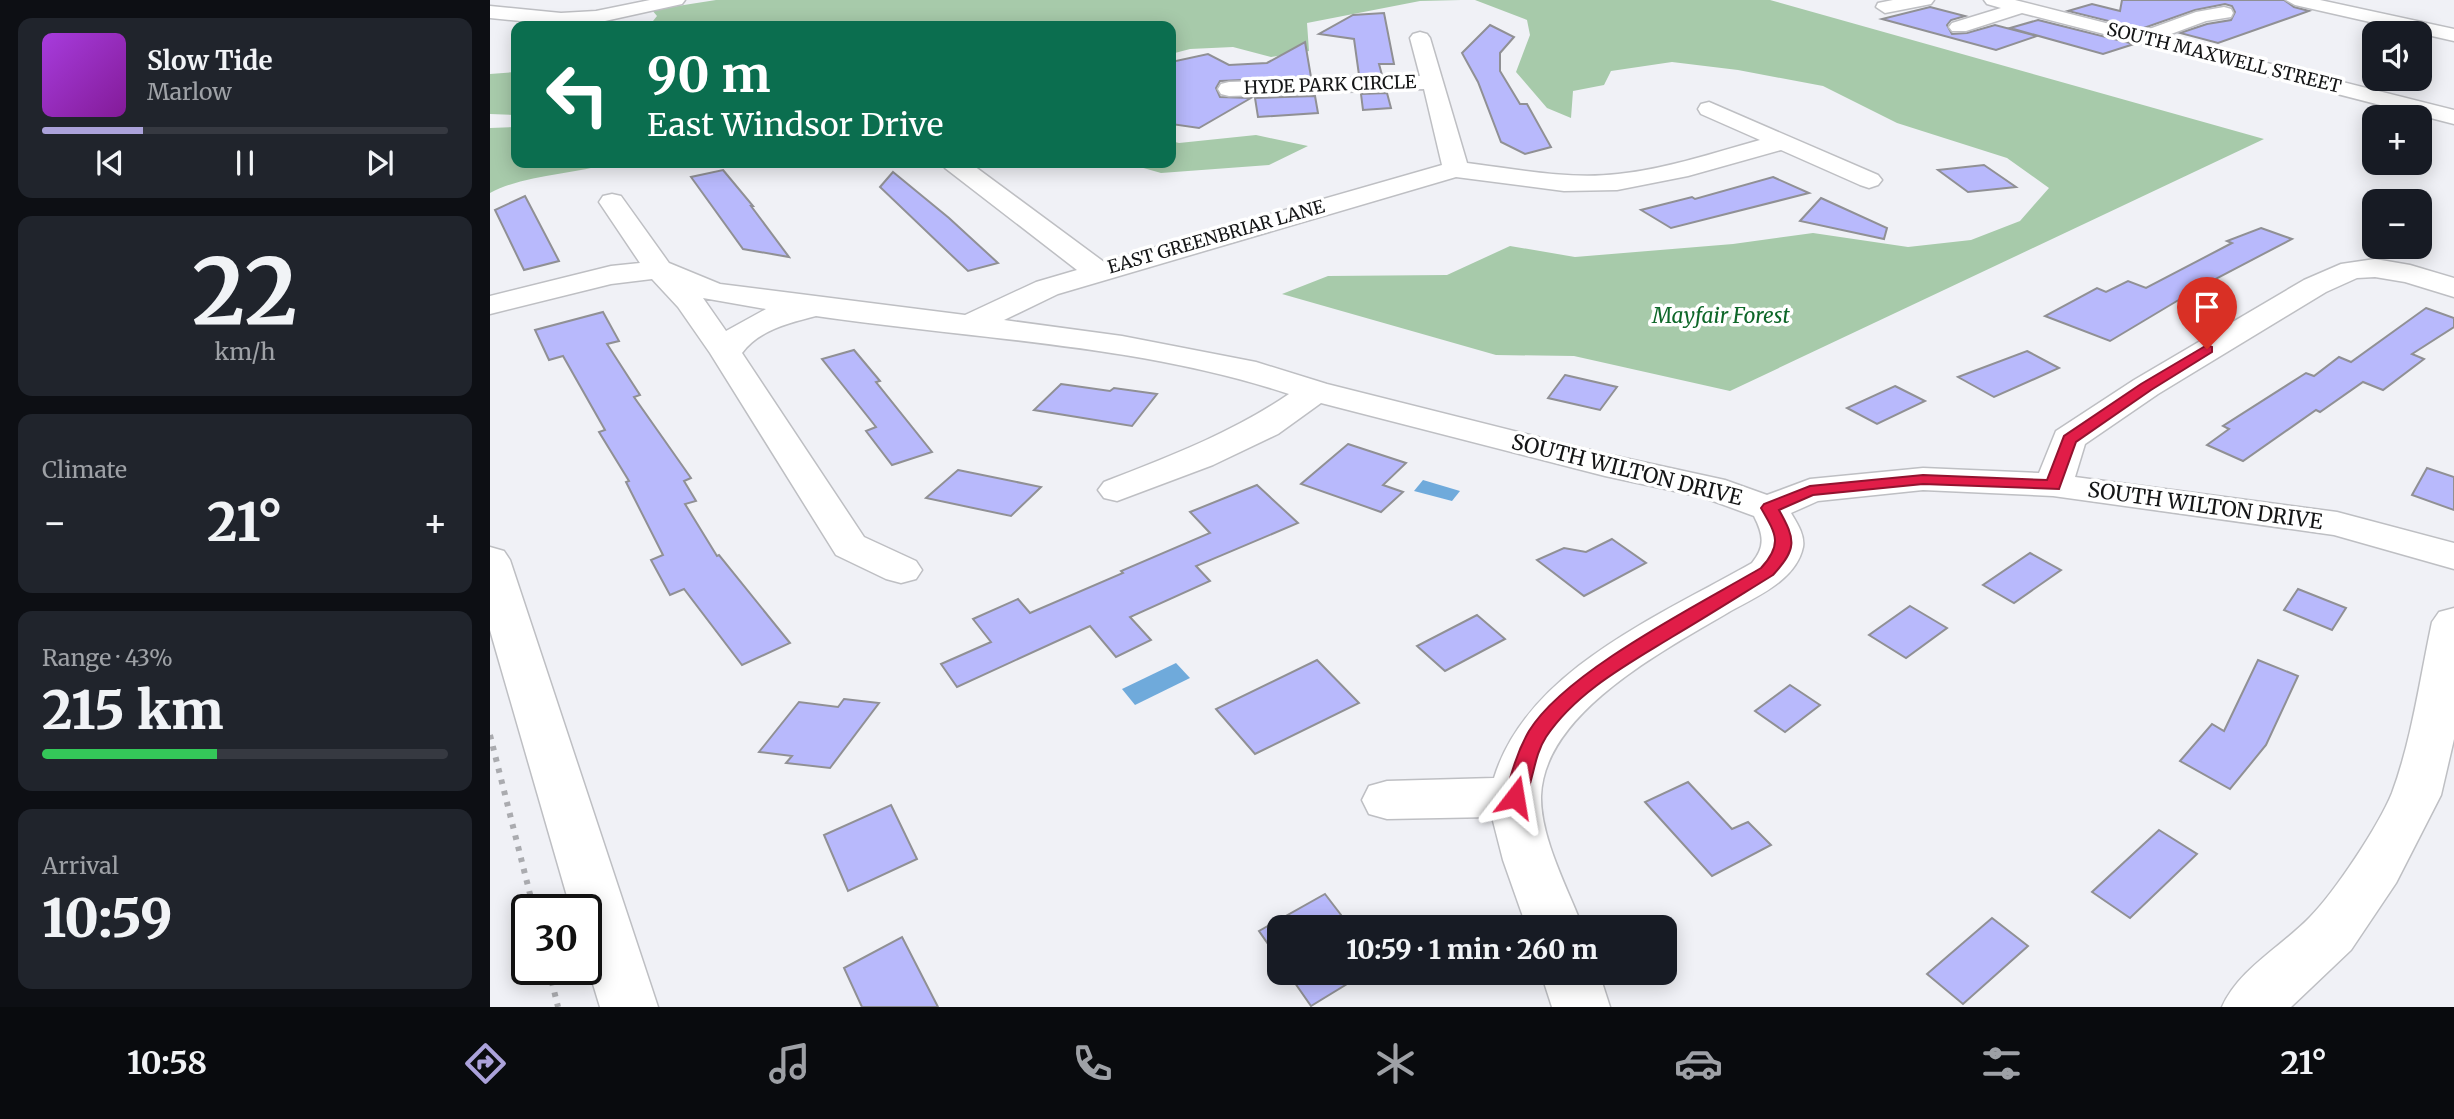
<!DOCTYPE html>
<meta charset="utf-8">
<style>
body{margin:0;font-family:Merriweather,serif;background:#20242c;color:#f1f3f6;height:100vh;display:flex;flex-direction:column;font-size:26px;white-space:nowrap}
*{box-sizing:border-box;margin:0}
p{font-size:23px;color:#9ea1a6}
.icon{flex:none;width:38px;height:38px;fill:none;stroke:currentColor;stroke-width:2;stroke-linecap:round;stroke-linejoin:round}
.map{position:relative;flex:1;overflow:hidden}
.drawer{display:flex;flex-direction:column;gap:18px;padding:18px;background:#0d0f14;width:490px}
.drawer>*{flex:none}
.guide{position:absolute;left:21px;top:21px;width:665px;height:147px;border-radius:14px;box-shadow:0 4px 18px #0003;background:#0b6e4f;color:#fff;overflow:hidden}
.controls{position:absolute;left:1872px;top:21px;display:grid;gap:14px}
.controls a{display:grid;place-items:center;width:70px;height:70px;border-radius:14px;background:#171b24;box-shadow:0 4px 18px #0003;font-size:35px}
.speed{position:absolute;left:21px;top:894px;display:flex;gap:14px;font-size:35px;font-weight:700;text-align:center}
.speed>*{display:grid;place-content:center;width:91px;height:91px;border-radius:50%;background:#171b24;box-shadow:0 4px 18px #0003;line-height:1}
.speed .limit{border:4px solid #111;border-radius:10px;background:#fff;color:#111}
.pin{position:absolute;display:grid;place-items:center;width:60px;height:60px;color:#fff;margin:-72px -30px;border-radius:50% 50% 50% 0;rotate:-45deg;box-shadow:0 0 7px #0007}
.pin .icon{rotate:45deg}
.me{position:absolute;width:77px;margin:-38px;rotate:14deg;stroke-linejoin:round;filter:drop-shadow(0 0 5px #0008)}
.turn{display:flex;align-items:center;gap:24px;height:147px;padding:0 21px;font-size:32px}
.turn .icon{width:91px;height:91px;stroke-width:2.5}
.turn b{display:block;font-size:49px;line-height:60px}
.big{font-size:52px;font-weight:800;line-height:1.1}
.drawer .widget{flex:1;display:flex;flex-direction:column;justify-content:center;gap:10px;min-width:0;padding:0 24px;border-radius:14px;background:#20242c}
.drawer .dial{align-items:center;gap:0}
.dial b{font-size:91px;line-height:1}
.song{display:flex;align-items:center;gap:21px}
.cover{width:84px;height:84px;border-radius:10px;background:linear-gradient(135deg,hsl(280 70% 55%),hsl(290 70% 35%))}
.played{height:7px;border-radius:4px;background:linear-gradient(90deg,#aba2da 25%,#363941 25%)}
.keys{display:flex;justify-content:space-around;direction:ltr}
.heat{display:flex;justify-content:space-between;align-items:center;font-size:38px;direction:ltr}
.charge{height:10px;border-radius:5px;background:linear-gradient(90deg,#34c759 43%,#363941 0)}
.trip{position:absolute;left:777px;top:915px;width:410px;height:70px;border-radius:14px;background:#171b24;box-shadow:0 4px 18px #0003;font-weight:800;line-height:70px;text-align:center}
.tab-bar{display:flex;height:112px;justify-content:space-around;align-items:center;background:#090b0e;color:#9ea1a6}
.tab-bar .icon{width:49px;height:49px}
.tab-bar .on{color:#aba2da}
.tab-bar b{font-size:32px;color:#f1f3f6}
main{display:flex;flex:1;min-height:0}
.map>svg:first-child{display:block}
.green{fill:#a7caaa}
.water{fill:#6faadb}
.building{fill:#b8b9fc;stroke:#909094;stroke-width:2}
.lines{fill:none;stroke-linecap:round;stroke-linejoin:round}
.minor-casing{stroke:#bebfc3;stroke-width:3}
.path{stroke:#aaabaf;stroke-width:6;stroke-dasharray:4.5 7;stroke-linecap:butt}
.minor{fill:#fff;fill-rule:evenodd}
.route{fill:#e11d48;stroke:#92132f;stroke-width:2}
.labels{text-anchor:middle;stroke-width:7;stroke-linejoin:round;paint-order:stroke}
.far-street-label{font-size:18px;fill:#141516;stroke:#fff}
.park-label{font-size:21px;font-style:italic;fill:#0e6729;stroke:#fff}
.street-label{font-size:21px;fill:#141516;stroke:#fff}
</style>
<main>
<section class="drawer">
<div class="widget">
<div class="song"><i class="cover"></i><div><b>Slow Tide</b><p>Marlow</p></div></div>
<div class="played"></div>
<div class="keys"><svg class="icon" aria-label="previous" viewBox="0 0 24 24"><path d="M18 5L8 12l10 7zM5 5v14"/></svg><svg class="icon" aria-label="pause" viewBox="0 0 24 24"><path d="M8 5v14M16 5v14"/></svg><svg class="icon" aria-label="next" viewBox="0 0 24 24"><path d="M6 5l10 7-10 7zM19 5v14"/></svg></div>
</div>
<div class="widget dial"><b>22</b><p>km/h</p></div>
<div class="widget"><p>Climate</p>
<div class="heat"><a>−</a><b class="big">21°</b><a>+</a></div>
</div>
<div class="widget"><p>Range · 43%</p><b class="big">215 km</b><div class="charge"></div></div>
<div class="widget"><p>Arrival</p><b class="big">10:59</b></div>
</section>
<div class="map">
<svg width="1964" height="1007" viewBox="0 0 1964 1007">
<rect width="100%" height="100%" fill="#f0f1f6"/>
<!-- green -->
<g class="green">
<polygon points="226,0 971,0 930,1 817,23 819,51 781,57 743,47 700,49 681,54 681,26 159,26 167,16 162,10"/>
<polygon points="985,0 1280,0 1774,139 1240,391 1084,356 1006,355 792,294 838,276 957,275 1020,246 1085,257 1243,244 1323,233 1418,247 1481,240 1530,221 1559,188 1517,158 1407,123 1333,86 1248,70 1182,62 1121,71 1114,85 1083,91 1081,118 1057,108 1026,72 1040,35 1037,20"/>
<polygon points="26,72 26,115 0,114 0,74"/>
<path d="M26 127V163H120C82 175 36 174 0 193V128Z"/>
<polygon points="766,135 818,146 779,165 671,173 636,163 681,163 681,141 689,143"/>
</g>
<!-- water -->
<g class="water">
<polygon points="933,480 970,491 962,501 924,491"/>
<polygon points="686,663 700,678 645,705 632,689"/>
</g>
<!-- building -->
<g class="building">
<polygon points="1632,0 1794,0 1804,7 1819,11 1728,43 1690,33 1717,24 1741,20 1745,12 1742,6 1735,4 1705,10 1651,29 1578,11 1602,4 1630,11"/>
<polygon points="1440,7 1475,16 1461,20 1457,25 1462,34 1477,33 1505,25 1547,36 1506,50 1392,19"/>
<polygon points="894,13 904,64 889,64 892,75 869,75 864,39 829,34 863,15"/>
<polygon points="1548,20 1644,44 1613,54 1520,28"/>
<polygon points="1000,25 1024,37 1010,53 1010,71 1030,104 1037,104 1061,147 1035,154 1011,142 988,82 972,53"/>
<polygon points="815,42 821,77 730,81 726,88 730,97 761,98 709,128 681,124 681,62 718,54 739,65 777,63"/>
<polygon points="897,93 901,108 873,110 871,94"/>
<polygon points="825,96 828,113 768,117 765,98"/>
<polygon points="1494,165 1526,187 1478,192 1448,170"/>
<polygon points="233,170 263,206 261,206 299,257 253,249 201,177"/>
<polygon points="403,172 459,218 508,263 478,271 390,187"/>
<polygon points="1283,177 1319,193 1181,228 1151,210 1202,197 1205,199"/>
<polygon points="35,196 69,261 34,270 5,210"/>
<polygon points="1331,198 1397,228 1394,239 1310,221"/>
<polygon points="1771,228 1802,239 1712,286 1620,341 1555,316 1607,288 1616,292 1638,281 1656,288 1742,243 1737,241"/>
<polygon points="1936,308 1964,318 1964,327 1922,354 1934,359 1893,390 1873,382 1830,412 1826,410 1753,461 1717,445 1739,429 1733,426 1816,373 1824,376 1849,357 1861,362"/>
<polygon points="113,312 129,341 117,344 150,395 144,397 201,478 194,481 206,501 195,504 227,556 229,555 300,643 252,665 194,589 180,595 161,560 173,555 136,482 139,481 109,432 115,430 73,356 59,360 45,330"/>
<polygon points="364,350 390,381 386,382 442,452 402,465 376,431 386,427 332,359"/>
<polygon points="1537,351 1569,368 1504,397 1468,377"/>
<polygon points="1075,375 1127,387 1110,410 1058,398"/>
<polygon points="571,384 620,391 624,388 667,394 642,426 544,410"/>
<polygon points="1405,386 1435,401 1387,424 1357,408"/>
<polygon points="858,444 916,463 893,485 913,492 891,512 811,484"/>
<polygon points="1937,468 1964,477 1964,510 1922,495"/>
<polygon points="468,470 551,487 521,516 436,498"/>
<polygon points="767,485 808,523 706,566 720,581 640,617 661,640 626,657 600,626 467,687 451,664 501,642 483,619 528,599 540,613 633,573 631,571 720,533 700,512"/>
<polygon points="1122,539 1156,563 1094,596 1047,560 1074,548 1096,552"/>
<polygon points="1540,553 1571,570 1524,603 1493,585"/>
<polygon points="1808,589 1856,608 1842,630 1794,610"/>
<polygon points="1420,606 1457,628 1416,658 1379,635"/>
<polygon points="987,615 1015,639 955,671 927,646"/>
<polygon points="827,660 869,703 765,754 726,709"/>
<polygon points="1768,660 1808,676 1776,745 1740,789 1690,761 1722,724 1734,731"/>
<polygon points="1300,685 1330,705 1295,732 1265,711"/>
<polygon points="354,699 389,703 340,768 296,763 302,756 269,752 309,702 348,707"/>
<polygon points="1198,782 1242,829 1258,822 1281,845 1222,876 1155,802"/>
<polygon points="401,805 427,859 358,891 334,835"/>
<polygon points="1669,830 1707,854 1640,918 1602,892"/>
<polygon points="835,894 861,928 789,928 789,960 769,931"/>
<polygon points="1502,918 1538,946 1473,1004 1437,974"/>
<polygon points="412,937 448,1007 372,1007 354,968"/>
<polygon points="798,973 875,973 821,1006"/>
</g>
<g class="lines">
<defs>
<g id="minor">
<polygon points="160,0 195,0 192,4 106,23 71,25 0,18 0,6 71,13 106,11"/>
<polygon points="1403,0 1444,0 1441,4 1395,13 1386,7 1388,3"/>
<polygon points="1494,0 1525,0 1651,32 1706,12 1734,7 1741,9 1743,13 1741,17 1716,21 1673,37 1964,110 1964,124 1532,13 1476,31 1462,31 1459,27 1462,23 1511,8 1497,4"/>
<polygon points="1796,0 1830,0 1964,29 1964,41 1805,5"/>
<path d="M930 32 937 34 940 38 977 163C1026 169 1078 180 1128 174 1176 169 1223 153 1270 140L1211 114 1208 109 1211 104 1219 102 1388 175 1392 180 1388 185 1379 188 1370 185 1291 150 1198 176 1127 190 1074 191 966 177 568 294 514 320 632 336 766 362 837 384 1116 454 1235 480 1277 495 1320 479 1433 468 1549 473 1566 431 1644 380 1814 280 1851 264 1885 259 1920 265 1964 278V297L1915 282 1885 277 1867 278 1836 292 1668 394 1595 444 1585 477 1847 512 1964 543V569L1844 535 1563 496 1433 490 1328 501 1301 513C1307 523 1315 535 1313 547 1306 581 1265 597 1239 612 1175 650 1054 712 1051 796 1050 837 1078 889 1093 928H1037L1013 860 1002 817 897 819 879 814 872 800 879 786 897 781 1004 778C1037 670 1171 615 1262 563 1276 546 1273 534 1264 516L1212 497 1115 476 831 403 788 434 723 465 627 501 614 498 608 490 614 482C678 457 742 433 799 394 647 344 483 339 326 316 299 323 269 330 252 353L374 537 426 561 432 570 426 579 411 583 396 579 346 555 220 353 188 307 162 279 121 284 0 314V296L121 266 150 263 109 202 113 196 122 194 131 196 179 263 230 284 475 315 546 282 587 270 455 168 452 163H480L614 262 952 165 934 89 739 96 731 94 728 89 731 84 739 82 930 76 920 38 923 34ZM213 298 276 309 236 331Z"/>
<polygon points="0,547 14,551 20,560 168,1007 110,1007 96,961 96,910 81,910 0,630"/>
<path d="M1964 608V739L1951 795 1906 883 1861 950 1801 1007H1732C1749 969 1791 947 1820 917 1845 892 1889 825 1902 793 1922 739 1930 678 1942 622L1949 612Z"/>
<polygon points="1051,973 1109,973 1120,1007 1062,1007"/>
</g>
</defs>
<!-- minor casing -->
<use href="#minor" class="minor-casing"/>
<!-- path -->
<g class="path">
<polyline points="0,735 44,910"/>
<polyline points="59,970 68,1007"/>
</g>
<!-- minor -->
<use href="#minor" class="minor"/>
</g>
<!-- route -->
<path class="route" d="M1717 345 1722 347V352L1661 390 1586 442 1569 489 1433 484 1323 495 1289 510C1306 540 1307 549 1283 575 1249 596 1216 617 1182 637 1138 664 1086 692 1056 737 1043 757 1044 782 1033 802L1025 805 1018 802 1015 797C1021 774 1027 752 1039 731 1076 671 1208 605 1271 568 1293 544 1286 534 1271 508L1274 504 1320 486 1433 475 1557 480 1574 436 1651 384Z"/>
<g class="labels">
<!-- far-street labels -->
<g class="far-street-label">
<text transform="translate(1734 58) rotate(14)" y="6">SOUTH MAXWELL STREET</text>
<text transform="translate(840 85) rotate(-2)" y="6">HYDE PARK CIRCLE</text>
<text transform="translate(726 237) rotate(-16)" y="6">EAST GREENBRIAR LANE</text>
</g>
<!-- park labels -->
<g class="park-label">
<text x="1231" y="323">Mayfair Forest</text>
</g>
<!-- street labels -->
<g class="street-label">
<text transform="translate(1137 470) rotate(14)" y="7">SOUTH WILTON DRIVE</text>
<text transform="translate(1715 506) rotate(8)" y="7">SOUTH WILTON DRIVE</text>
</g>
</g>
</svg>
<div class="controls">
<a><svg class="icon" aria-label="sound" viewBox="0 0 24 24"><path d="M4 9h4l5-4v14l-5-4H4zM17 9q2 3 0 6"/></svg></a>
<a>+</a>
<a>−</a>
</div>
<div class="speed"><div class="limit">30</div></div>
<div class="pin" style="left:1717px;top:349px;background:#d93025"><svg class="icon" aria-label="arrive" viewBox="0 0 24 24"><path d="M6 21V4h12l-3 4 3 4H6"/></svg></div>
<svg class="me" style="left:1025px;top:797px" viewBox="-20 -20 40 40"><path d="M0-17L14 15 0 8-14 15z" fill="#e11d48" stroke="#fff" stroke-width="4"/></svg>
<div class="trip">10:59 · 1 min · 260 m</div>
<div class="guide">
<div class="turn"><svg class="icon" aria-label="left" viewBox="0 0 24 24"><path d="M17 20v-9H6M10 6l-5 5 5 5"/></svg><div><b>90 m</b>East Windsor Drive</div></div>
</div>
</div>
</main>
<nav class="tab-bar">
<b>10:58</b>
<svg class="icon on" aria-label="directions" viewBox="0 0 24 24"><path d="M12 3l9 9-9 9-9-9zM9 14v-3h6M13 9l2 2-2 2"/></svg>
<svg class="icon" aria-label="music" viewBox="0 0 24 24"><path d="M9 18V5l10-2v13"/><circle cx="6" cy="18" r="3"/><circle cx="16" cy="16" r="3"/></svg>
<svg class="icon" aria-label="phone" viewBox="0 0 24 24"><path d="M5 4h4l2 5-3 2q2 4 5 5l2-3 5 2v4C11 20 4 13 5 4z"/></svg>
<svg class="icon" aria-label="climate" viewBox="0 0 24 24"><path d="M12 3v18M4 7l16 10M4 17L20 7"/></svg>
<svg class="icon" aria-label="car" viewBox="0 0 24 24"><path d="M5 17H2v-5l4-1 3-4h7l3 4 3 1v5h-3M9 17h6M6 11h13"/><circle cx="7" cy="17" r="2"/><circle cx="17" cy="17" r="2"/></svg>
<svg class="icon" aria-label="filters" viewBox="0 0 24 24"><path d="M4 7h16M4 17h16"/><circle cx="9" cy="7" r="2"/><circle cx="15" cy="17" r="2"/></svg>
<b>21°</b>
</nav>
